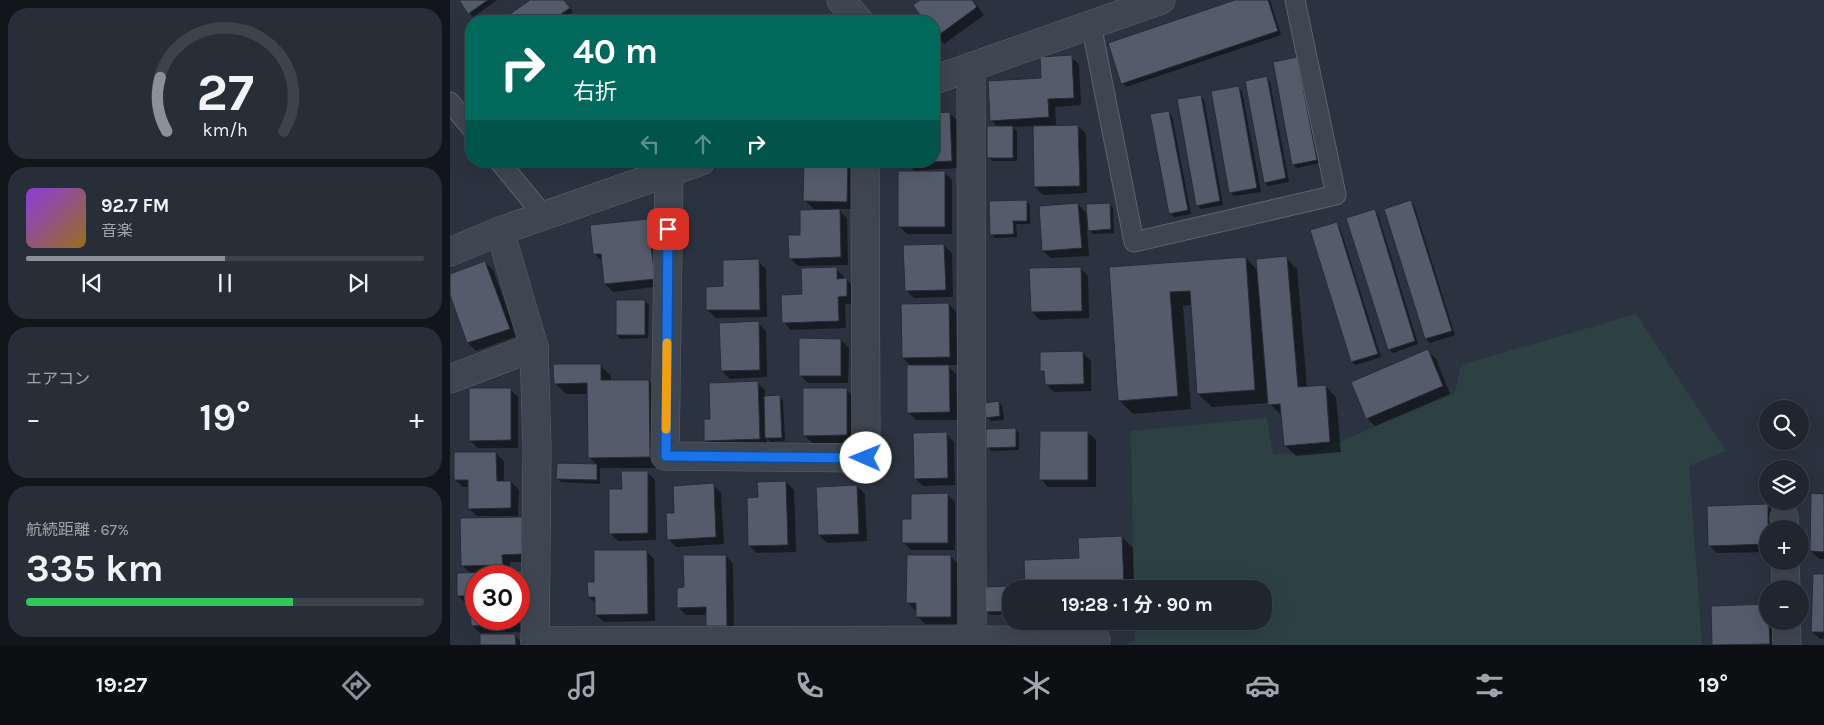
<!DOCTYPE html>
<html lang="ja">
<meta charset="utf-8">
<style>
body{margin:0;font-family:Karla,"Noto Sans JP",sans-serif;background:#282e38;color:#f1f3f6;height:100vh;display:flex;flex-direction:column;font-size:19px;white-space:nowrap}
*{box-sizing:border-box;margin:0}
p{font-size:16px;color:#a2a5ab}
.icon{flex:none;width:28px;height:28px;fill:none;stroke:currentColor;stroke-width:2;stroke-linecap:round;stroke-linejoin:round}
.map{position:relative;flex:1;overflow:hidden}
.side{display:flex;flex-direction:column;gap:8px;padding:8px;background:#12151a;width:450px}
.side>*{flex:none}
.guide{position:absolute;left:15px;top:15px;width:475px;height:152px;border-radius:20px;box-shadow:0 5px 20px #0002,0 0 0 1px #3d434c;background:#00695c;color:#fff;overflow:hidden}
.fabs{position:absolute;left:1309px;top:400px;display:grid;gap:10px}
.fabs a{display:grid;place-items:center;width:50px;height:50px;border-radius:50%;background:#202630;box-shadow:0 5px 20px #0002,0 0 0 1px #3d434c;font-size:25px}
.speed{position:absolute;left:15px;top:565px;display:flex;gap:10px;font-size:25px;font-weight:700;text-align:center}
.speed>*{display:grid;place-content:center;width:65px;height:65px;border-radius:50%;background:#202630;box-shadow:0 5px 20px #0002,0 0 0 1px #3d434c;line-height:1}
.speed .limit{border:8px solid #d22;background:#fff;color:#111}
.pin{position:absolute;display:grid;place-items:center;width:42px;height:42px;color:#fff;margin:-21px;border-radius:10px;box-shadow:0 2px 8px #0006}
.me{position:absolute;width:55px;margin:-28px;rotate:271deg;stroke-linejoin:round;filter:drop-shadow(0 0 4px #0008)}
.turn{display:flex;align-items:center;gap:18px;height:105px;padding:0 25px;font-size:22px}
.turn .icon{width:65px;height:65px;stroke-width:2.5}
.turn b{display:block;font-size:35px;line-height:42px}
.lanes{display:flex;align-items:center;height:48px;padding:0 25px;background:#0003;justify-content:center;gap:25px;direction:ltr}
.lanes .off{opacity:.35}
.big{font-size:38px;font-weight:700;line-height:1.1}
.side .card{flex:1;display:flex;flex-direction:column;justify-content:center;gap:8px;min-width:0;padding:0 18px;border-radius:20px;background:#282e38}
.side .dial{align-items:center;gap:0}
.dial svg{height:130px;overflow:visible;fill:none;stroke:#3d434c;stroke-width:7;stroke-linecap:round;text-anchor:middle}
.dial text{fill:#f1f3f6;stroke:none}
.song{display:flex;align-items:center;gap:15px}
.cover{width:60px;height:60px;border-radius:8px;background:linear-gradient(135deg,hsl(270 70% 55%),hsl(40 70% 35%))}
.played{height:5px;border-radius:2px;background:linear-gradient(90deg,#8c9099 50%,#3d434c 50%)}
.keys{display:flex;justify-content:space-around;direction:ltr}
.heat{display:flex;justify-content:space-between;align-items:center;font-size:28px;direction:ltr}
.charge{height:8px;border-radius:4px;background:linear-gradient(90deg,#34c759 67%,#3d434c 0)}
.trip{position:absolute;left:552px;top:580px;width:270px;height:50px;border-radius:20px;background:#202630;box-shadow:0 5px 20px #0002,0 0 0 1px #3d434c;font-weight:700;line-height:50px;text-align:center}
.tabs{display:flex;height:80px;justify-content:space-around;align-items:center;background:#0d0f13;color:#a2a5ab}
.tabs .icon{width:35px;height:35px}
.tabs .current{color:#8c9099}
.tabs b{font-size:22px;color:#f1f3f6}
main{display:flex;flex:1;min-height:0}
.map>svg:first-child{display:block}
.green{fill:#2e4142}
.shadow{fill:#0007;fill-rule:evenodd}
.building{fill:#545c6b;stroke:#252c38}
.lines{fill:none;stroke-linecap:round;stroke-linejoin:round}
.service-casing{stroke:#5c636e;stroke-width:21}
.minor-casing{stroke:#5c636e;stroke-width:29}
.service{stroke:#3e4651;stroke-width:19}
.minor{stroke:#3e4651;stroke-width:28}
.route-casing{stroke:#114b97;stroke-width:12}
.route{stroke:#1a73e8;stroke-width:9}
.slow{stroke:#f59e0b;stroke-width:9}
</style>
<main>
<section class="side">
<div class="card dial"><svg viewBox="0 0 100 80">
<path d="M14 69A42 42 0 1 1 86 69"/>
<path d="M14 69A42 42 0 0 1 10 36" stroke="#8c9099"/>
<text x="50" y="56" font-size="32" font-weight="700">27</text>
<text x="50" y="72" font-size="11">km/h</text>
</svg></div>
<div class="card">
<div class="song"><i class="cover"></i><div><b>92.7 FM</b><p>音楽</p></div></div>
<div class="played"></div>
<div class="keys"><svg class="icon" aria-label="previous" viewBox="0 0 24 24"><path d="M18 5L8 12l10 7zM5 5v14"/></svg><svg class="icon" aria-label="pause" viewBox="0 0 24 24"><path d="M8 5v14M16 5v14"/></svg><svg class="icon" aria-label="next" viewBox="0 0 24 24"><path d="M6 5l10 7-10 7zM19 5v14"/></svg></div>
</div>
<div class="card"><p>エアコン</p>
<div class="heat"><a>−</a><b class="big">19°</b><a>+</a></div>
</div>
<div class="card"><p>航続距離 · 67%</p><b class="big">335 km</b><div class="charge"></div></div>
</section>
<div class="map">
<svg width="1374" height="645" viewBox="0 0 1374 645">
<rect width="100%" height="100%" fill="#2b3340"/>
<!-- green -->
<polygon class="green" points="1186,314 1276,451 1239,466 1252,645 677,645 685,641 685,621 814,621 814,589 684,589 681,431 817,418 823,454 863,453 1005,393 1011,365"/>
<!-- shadow -->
<g class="shadow">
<polygon points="10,0 47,0 23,17"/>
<polygon points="82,0 114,0 123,12 110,21 52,21"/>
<polygon points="472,0 523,0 534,15 494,44 484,32 484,21 476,21 464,6"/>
<polygon points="789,0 820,0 831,35 676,87 673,83"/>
<polygon points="621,57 629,64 631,105 605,107 606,126 628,126 636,134 637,193 593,195 585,187 584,126 563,127 567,131 567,161 542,161 539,157 548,127 541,120"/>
<polygon points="846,58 850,62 870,163 847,168 843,164"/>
<polygon points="816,78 820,82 839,182 818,186 815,182"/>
<polygon points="788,88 792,91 811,192 784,196 780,192"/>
<polygon points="750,96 754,100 773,205 751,209 748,205"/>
<polygon points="718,112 722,116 741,214 724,217 720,213"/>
<polygon points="484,114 500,114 508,121 510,168 470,170 470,172 494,172 502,180 502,234 457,234 449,226 466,172 456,162 484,161"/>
<polygon points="355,161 405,161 404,209 388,209 397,218 398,265 348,266 340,258 365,210 354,200"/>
<polygon points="576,201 580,205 580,224 566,224 567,237 545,238 541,234"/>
<polygon points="960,202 964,205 1005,335 980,343 976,339 935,209"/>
<polygon points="628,204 638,215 659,204 663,208 664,233 643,234 637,228 639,256 601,258 593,251"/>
<polygon points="924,211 928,214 968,344 943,353 939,349"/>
<polygon points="197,220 205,228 212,286 163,292 155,284 153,262 145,254"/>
<polygon points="886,224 890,227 931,357 906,365 902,362"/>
<polygon points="494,245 502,253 503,297 464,298 456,290"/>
<polygon points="796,258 808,271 836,258 847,269 857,387 875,386 886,397 891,452 846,456 835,445 832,416 819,403 762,407 748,394 742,305 733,306 741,409 683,414 669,400 660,268"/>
<polygon points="308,261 316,269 317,317 266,318 258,310 274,288"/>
<polygon points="35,263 43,270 67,336 26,351 18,343 0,291 0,275"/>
<polygon points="630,268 638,276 639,318 590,320 582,312"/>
<polygon points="386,269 394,277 394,279 396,279 404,287 404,304 395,304 396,328 341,330 333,322 353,295"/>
<polygon points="195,301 199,305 198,338 171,339 167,335"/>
<polygon points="499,304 506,312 507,365 497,365 506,374 507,420 466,420 459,413 462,367 453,358"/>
<polygon points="308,323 316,331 317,377 280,379 272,371"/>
<polygon points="391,340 399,348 398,383 358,383 350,375"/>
<polygon points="978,351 986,359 1000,394 925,426 917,418"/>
<polygon points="633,353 641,361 641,391 604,392 596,384 596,375 591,370"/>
<polygon points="150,365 161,376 161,382 199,381 210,392 211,468 150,468 150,484 111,482 107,478 108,464 147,465 139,457 139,394 116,394 105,383"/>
<polygon points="307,383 315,390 315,397 330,397 333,400 335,441 320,442 317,438 317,447 263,448 256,440 261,420"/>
<polygon points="60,389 68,397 68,448 28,448 20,441"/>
<polygon points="396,389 404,397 404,443 362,443 354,435"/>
<polygon points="549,402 552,406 554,420 541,421 537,417"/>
<polygon points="565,429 569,433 569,450 541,451 538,448"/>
<polygon points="638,433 646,440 646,487 598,487 591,479"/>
<polygon points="496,434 504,442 505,485 473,486 465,478"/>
<polygon points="46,453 54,461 54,482 61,482 69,490 68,516 27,516 19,509 19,487 13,487 5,480"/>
<polygon points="197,472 205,480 206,540 168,541 160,533 173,490"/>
<polygon points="336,482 344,490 346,552 307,553 299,546 309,498"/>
<polygon points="263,485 271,493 274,544 226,547 218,539"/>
<polygon points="407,486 415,494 417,541 377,543 369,535"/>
<polygon points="497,494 505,502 505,550 461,550 453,542"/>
<polygon points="1374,495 1374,559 1369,559 1361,551"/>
<polygon points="1317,505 1325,513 1325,529 1318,529 1318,552 1267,553 1259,545"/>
<path d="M71 518 79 526 80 562H60V573L70 572 78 580 79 606H70L71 632 30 633 22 625V603L16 604 9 596 21 574 12 565ZM26 576H69V619H26Z"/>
<polygon points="672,537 683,548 684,589 576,589"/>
<polygon points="196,551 204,559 205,621 154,622 146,615 146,604 139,597 146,583"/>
<polygon points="276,556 283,564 284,633 265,633 257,625 257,615 236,615 228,607 235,589"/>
<polygon points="500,556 508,564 508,624 475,624 467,616 467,610 465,610 457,602"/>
<polygon points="1374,575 1374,639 1370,639 1362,631"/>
<polygon points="559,588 561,590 561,615 541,615 537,612"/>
<polygon points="1262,607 1318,621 1327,621 1327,645 1264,645"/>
<polygon points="587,621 637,621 638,634 612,635 601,622 588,623"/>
<polygon points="65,635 73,645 31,645"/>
</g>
<!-- building -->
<g class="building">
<polygon points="9,0 38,0 18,14"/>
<polygon points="80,0 114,0 120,8 101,21 50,21"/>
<polygon points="470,0 522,0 527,7 486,37 484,34 484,21 474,21 463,5"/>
<polygon points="785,0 818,0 828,31 671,84 658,43"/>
<polygon points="622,55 624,98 598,99 599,117 540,121 538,81 591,78 590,57"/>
<polygon points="847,57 867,160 842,165 823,62"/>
<polygon points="817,76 836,178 814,183 795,81"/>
<polygon points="789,86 807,188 779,193 761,91"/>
<polygon points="751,95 770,201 746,206 727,99"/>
<polygon points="719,111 738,210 719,214 700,114"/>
<polygon points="500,112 502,161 455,163 455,161 484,161 484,113"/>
<polygon points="628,125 630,186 584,187 583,126"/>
<rect x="537" y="126" width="26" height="32"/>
<polygon points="354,161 398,161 397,202 353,201"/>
<rect x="448" y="171" width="47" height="56"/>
<polygon points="577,200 577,221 563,221 564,234 540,235 539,201"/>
<polygon points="961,200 1002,331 975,339 934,209"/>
<polygon points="628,203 632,248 592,251 589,206"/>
<polygon points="660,203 661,229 638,231 636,204"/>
<polygon points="390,209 391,257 339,259 338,235 350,235 350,210"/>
<polygon points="925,209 965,341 938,350 896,218"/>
<polygon points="198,219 205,279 154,284 151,254 143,254 140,225"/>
<polygon points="887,222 928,354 901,362 860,230"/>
<polygon points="494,244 496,290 455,291 453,245"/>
<polygon points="837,256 848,387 876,385 880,442 834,446 830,404 818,405 806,259"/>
<polygon points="796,257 805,390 747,394 740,291 720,292 728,396 668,401 659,267"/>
<polygon points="309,259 310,310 256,310 256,287 273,286 273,260"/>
<polygon points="35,261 60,329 17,343 0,295 0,274"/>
<polygon points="387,267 387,279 397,278 397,296 388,297 389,321 332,323 331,295 352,294 351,268"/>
<polygon points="631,267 632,311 581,312 579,268"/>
<rect x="166" y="300" width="29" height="35"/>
<polygon points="499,303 500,357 452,358 451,304"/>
<polygon points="309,321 310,370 271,371 269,323"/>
<polygon points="349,338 391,339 391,376 349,376"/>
<polygon points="978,349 993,386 916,419 901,382"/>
<polygon points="633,351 634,384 595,385 594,371 590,371 590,352"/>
<polygon points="103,364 151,364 151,380 199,380 200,457 138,458 137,383 104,384"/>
<polygon points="457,365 499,365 500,412 457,413"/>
<polygon points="308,381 310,439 254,441 254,419 260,419 259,383"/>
<polygon points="19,388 61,388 61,440 19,441"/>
<polygon points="353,388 397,388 397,435 353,436"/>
<polygon points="330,395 332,438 315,438 314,396"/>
<polygon points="549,401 550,416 536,418 535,403"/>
<polygon points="566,428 566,447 536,448 536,429"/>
<polygon points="590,431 638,431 638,480 589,480"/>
<polygon points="497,432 498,478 464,479 463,433"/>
<polygon points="4,452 46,452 47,481 61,481 61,508 18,509 18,480 4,480"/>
<polygon points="107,463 147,464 147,480 106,479"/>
<polygon points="171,471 198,471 198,533 159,534 159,489 172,489"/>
<polygon points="336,481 338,545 298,546 297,498 308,497 307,482"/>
<polygon points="264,483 266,537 217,540 216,513 224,513 223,486"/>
<polygon points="407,485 409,534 368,535 366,487"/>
<polygon points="498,493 498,543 452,543 452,519 461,519 461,494"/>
<polygon points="1361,493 1374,494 1374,552 1360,551"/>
<polygon points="1318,504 1318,544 1258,546 1257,506"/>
<polygon points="72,517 72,554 52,555 53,565 11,566 10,518"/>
<polygon points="672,536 674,589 575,589 574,560 629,558 628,538"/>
<polygon points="144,550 197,550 198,614 145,615 145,597 138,597 137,582 144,582"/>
<polygon points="233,555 276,555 277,626 256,626 256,607 227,608 227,588 234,587"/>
<polygon points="457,555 501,555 501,617 466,617 466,603 456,603"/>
<polygon points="71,571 72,599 69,599 69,576 26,576 26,619 63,619 63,624 21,626 20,596 7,596 7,573"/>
<polygon points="1363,574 1374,574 1374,632 1361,632"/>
<polygon points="560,586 561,611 536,612 535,587"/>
<polygon points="1318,604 1320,644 1262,645 1261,606"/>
<polygon points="600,621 627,621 627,624 600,625"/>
<polygon points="30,634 65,634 66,645 30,645"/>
</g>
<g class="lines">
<defs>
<g id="service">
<polyline points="641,24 684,242 886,195 845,0"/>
<polyline points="0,102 21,128"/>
<polyline points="49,161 94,216"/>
</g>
<g id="minor">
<polyline points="391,0 409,21"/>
<polyline points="521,67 522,640"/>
<polyline points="484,80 711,0"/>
<polyline points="219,173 215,456 416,458 415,161"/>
<polyline points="50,231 84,347 87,449 85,645"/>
<polyline points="0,252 50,231 251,161"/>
<polyline points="0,379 84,347"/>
<polyline points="1334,517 1335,529"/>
<polyline points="1335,561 1336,589"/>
<polyline points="1336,621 1337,645"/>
<polyline points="85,641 646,640"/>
</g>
</defs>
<!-- service casing -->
<use href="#service" class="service-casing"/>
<!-- minor casing -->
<use href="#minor" class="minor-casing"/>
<!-- service -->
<use href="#service" class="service"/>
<!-- minor -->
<use href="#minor" class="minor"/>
</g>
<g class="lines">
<defs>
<polyline id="route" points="218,229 216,456 416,458"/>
</defs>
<!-- route casing -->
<use href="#route" class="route-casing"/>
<!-- route -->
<use href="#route" class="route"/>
<!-- slow -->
<polyline class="slow" points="216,429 217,343"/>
</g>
</svg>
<div class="fabs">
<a><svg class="icon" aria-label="search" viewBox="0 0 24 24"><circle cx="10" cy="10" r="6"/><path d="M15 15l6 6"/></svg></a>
<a><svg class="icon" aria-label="layers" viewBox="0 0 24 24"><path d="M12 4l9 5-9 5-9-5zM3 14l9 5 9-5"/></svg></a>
<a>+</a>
<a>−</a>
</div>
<div class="speed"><div class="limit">30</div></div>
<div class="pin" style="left:218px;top:229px;background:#d93025"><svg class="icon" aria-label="arrive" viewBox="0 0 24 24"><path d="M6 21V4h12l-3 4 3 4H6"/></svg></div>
<svg class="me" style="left:416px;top:458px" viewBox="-20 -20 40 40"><circle r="19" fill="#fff"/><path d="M0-13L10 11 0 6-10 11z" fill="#1a73e8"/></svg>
<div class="trip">19:28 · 1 分 · 90 m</div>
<div class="guide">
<div class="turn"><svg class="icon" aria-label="right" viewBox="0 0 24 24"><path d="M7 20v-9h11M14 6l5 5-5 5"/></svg><div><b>40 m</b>右折</div></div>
<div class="lanes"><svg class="icon off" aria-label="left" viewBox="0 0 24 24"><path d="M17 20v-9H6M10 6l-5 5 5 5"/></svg><svg class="icon off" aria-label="ahead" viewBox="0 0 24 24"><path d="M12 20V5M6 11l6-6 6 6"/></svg><svg class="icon" aria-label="right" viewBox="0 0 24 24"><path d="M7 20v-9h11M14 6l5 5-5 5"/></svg></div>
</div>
</div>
</main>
<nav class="tabs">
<b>19:27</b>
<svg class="icon current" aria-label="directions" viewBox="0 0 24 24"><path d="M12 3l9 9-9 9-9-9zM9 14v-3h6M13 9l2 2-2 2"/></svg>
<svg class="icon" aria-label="music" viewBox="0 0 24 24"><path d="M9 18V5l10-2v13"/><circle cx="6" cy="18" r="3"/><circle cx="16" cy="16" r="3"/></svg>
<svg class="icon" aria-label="phone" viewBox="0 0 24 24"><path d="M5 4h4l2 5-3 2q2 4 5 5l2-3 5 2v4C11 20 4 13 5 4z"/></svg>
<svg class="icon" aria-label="climate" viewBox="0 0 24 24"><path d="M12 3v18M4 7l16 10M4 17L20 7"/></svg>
<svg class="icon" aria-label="car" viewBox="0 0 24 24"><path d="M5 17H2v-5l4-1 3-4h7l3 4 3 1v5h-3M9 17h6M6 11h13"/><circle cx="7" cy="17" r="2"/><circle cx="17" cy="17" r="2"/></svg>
<svg class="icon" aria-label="filters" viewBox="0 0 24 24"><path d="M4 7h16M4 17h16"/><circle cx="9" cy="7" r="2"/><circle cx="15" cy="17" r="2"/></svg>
<b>19°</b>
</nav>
